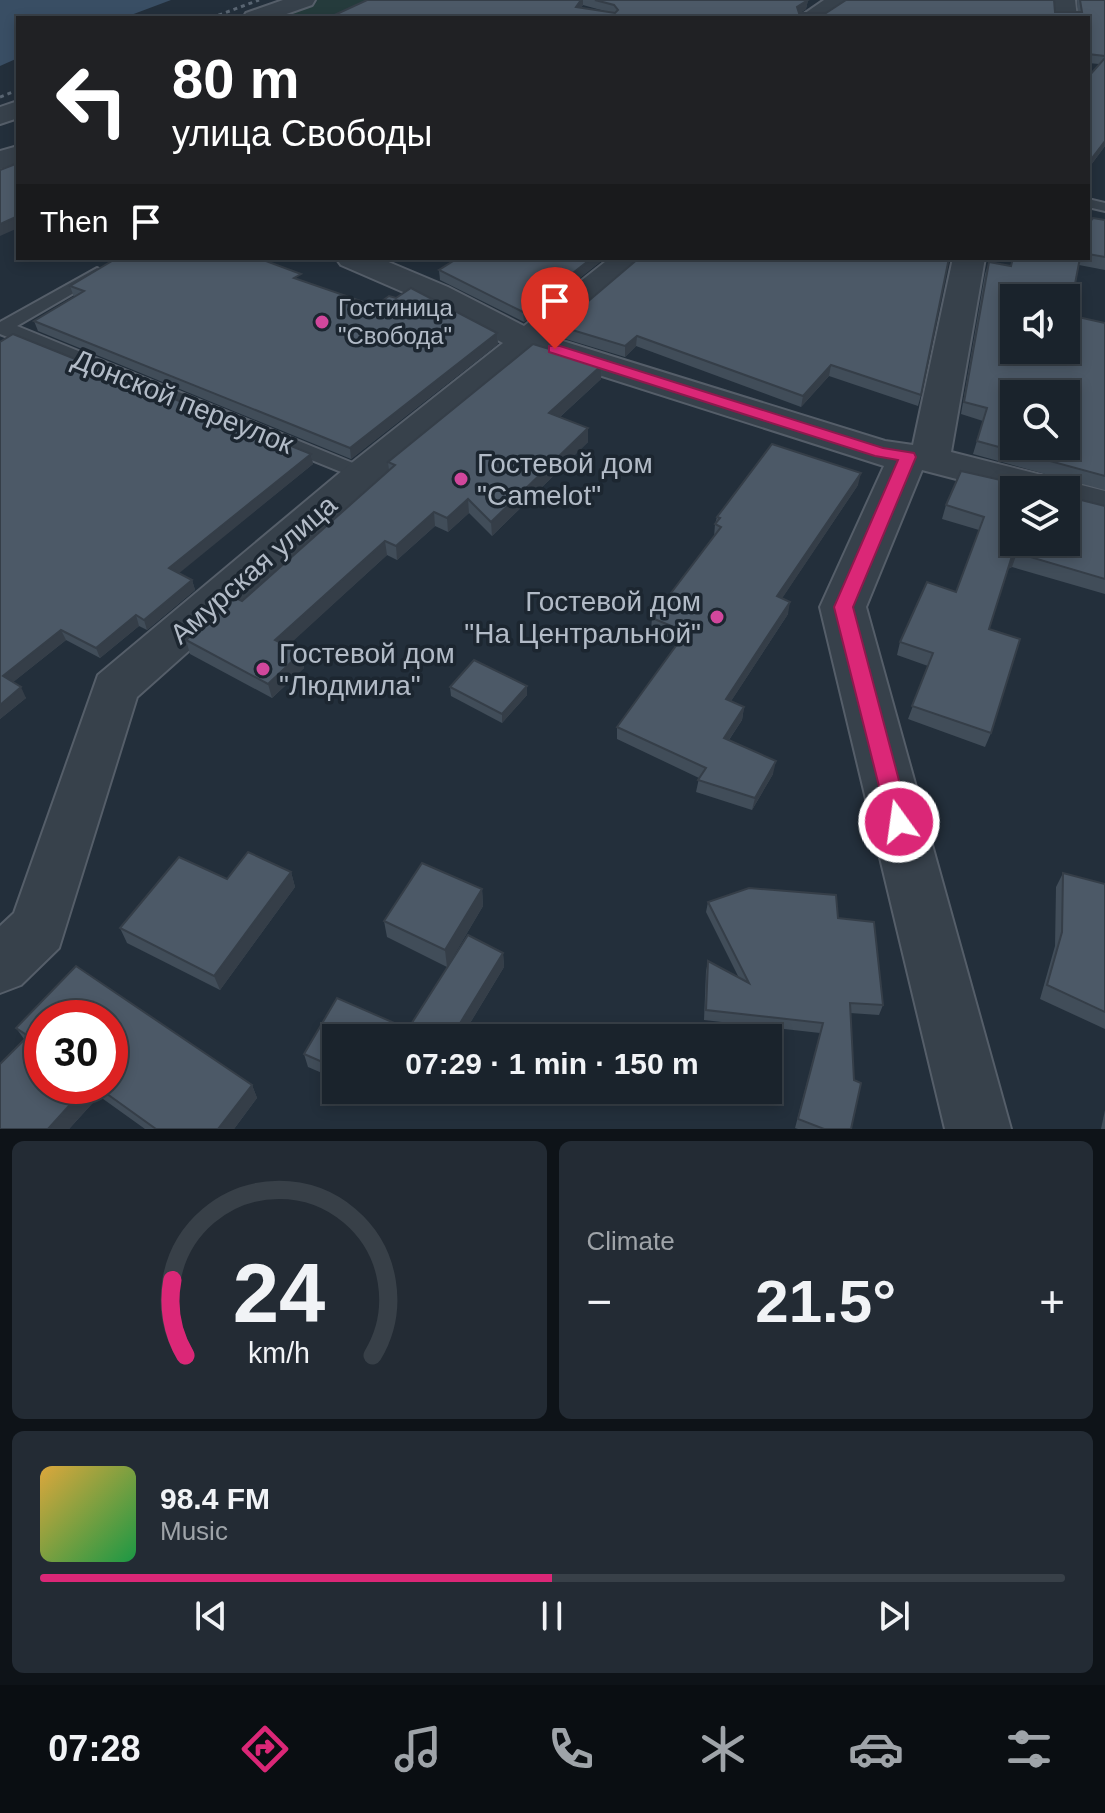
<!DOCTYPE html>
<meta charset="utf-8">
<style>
body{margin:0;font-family:Helvetica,sans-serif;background:#232b34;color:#f1f3f6;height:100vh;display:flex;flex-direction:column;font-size:30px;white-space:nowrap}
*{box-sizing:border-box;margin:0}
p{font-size:26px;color:#9fa4a9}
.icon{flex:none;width:44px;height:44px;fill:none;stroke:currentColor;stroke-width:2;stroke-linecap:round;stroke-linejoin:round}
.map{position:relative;height:1129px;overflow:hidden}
.sheet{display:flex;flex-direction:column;gap:12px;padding:12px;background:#0e1318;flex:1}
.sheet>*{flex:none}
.banner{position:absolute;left:16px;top:16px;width:1074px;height:244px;border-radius:0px;box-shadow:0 4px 12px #0003,0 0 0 2px #384048;background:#202124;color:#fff;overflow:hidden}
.fabs{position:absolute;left:1000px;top:284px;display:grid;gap:16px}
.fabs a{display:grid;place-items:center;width:80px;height:80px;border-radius:0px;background:#1a232c;box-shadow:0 4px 12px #0003,0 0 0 2px #384048;font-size:40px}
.speed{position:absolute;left:24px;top:1000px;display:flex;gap:16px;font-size:40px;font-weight:700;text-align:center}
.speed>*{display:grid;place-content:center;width:104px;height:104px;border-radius:50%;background:#1a232c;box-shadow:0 4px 12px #0003,0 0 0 2px #384048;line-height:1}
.speed .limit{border:12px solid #d22;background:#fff;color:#111}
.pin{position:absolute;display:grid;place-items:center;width:68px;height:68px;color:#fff;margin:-82px -34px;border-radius:50% 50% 50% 0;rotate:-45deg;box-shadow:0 0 8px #0007}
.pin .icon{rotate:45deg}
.me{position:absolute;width:88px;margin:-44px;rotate:346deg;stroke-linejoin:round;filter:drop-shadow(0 0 6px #0008)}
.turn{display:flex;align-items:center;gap:28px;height:168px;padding:0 24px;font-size:36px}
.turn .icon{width:104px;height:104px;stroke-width:2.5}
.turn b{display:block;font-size:56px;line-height:68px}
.then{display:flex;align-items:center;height:76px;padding:0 24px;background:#0003;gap:16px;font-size:30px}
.big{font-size:60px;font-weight:700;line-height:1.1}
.sheet .tile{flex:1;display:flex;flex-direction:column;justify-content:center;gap:12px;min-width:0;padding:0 28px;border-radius:12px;background:#232b34}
.sheet .dial{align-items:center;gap:0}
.dial svg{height:208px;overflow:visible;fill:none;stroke:#384048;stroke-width:7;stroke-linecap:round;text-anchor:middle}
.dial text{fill:#f1f3f6;stroke:none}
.song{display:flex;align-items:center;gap:24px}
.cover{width:96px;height:96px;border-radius:12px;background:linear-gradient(135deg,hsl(40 70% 55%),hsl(140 70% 35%))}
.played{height:8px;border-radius:4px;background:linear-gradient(90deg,#db2777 50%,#384048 50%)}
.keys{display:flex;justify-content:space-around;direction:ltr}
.heat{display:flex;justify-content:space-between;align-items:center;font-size:44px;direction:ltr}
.sheet .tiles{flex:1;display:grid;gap:12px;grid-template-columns:1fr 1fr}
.tile:last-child{grid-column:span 2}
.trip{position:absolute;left:322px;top:1024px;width:460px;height:80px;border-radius:0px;background:#1a232c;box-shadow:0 4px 12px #0003,0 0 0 2px #384048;font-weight:700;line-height:80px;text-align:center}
.menu{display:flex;height:128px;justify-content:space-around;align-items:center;background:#0a0e12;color:#9fa4a9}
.menu .icon{width:56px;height:56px}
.menu .selected{color:#db2777}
.menu b{font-size:36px;color:#f1f3f6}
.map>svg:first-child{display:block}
.green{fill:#253b3c}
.water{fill:#394e64}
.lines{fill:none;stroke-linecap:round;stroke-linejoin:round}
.lane-casing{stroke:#555e69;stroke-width:4}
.street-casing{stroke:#555e69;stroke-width:4}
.lane{fill:#37414b;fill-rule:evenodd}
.street{fill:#37414b;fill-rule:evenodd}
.rail{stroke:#596572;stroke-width:3;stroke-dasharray:4 4;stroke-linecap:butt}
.wall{fill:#414d59;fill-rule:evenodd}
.shaded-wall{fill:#353e48}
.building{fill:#4c5967;stroke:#353e48;stroke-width:2;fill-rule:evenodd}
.route{fill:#db2777;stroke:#8e194d;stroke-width:2}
.hotel-dot{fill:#d1479c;stroke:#1c2630;stroke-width:3}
.labels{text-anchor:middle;stroke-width:7;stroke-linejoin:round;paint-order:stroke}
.far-poi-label{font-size:24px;fill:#b2bbc7;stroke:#1c2630;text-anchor:start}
.street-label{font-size:28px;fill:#b2bbc7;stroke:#1c2630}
.poi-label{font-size:28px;fill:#b2bbc7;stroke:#1c2630;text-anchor:start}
</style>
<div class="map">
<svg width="1105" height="1129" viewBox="0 0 1105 1129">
<rect width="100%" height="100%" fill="#232f3b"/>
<!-- green -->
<path class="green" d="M314 0H378C348 14 318 26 285 14Z"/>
<!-- water -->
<polygon class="water" points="0,0 171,0 123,18 18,18 18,58 0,66"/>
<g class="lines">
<defs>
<g id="lane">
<polygon points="1088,199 1105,203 1105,211 1088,207"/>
<polygon points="97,268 105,273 103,276 17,326 370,470 373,474 370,478 356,478 0,334 0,322"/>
</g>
<g id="street">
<polygon points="283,0 315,0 312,5 275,18 243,18 246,13"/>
<polygon points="824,0 850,0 825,18 798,18"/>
<polygon points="1053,0 1075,0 1077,18 1055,18"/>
<polygon points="18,101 18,118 0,124 0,107"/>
<polygon points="18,146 18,164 0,169 0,151"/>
<polygon points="336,258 379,258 448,287 524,326 610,258 646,258 553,338 885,441 913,445 953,258 985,258 951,452 1105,491 1105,518 1066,508 1066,490 1014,490 1014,494 922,470 866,607 1011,1129 945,1129 820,607 884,466 533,354 377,483 137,697 59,948 21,985 0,993 0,926 14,913 98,675 349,465 503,343 424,301 341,265"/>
</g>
</defs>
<!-- lane casing -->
<use href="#lane" class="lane-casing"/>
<!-- street casing -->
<use href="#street" class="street-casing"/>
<!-- lane -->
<use href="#lane" class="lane"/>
<!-- street -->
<use href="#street" class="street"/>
<!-- rail -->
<g class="rail">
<polyline points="211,18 259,0"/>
<polyline points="0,97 18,90"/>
</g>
</g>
<!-- wall -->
<g class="wall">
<path d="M367 0H808L806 9 800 13 1078 12 1077 0H1105V146L1088 169V77L1099 64 1088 63V18H328ZM583 5 608 12 581 8Z"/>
<polygon points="1105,220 1105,270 1079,265 1069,315 1105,323 1105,490 1068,480 1069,497 1105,506 1105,594 1012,567 1008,569 989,629 991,733 985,747 908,719 928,666 897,655 900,642 956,592 979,530 942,519 946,505 1018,484 1067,480 973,454 983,421 961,414 985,274 989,262 1011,266 1013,258 1088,258 1088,224"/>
<polygon points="458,258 605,258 524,322 440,280 439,270"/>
<polygon points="639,258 921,395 918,406 829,376 801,407 636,346 625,357 559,337 559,326"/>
<polygon points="302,281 375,306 497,333 498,344 351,459 38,331 34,321 74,297 70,286"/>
<polygon points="0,342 311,454 313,464 178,573 192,580 195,590 147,630 139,626 100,658 66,640 13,682 26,698 0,719"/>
<polygon points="602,365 601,379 560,417 588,442 492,536 469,513 448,532 435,526 397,560 387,555 287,646 301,653 304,668 272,698 190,654 186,640 242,601 389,470 388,462"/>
<polygon points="858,485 782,598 788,614 731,701 744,707 742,720 729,740 773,774 752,810 696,792 699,778 617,739 617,727 679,642 651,630 652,618 714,537 715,524 717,517"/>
<polygon points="450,687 527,695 502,723 451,696"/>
<polygon points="291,872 295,887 220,990 127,943 120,928 227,879"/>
<polygon points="1063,873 1105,884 1105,1029 1040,999 1055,946 1056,887"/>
<polygon points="482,889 483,906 447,967 387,937 384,921"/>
<polygon points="708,902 838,918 883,1005 879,1015 850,1013 851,1129 798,1129 795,1128 820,1033 704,1020 706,971 708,961 739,978 706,912"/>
<polygon points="468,935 503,953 504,967 461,1038 336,1038 336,1079 308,1067 304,1054 337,998 408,1029"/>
<path d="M76 966 252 1085 257 1098 234 1129H145L99 1096 69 1129H0V1064L24 1039 16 1028ZM42 1018H110V1086H42Z"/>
<polygon points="396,1090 429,1090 421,1104"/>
<polygon points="1105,1110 1105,1129 1101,1129"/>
</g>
<!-- shaded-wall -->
<g class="shaded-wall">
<polygon points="581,0 583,0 583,5 576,15 576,7"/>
<polygon points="808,0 806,9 796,16 797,7"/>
<polygon points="1105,141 1105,146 1088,169 1089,162"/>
<polygon points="18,216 18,228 0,236 0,224"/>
<polygon points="592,258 605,258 524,322 523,312"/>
<polygon points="497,333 498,344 351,459 350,448"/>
<polygon points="637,336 636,346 625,357 625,346"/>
<polygon points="602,365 601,379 549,427 549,413"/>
<polygon points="831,365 829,376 801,407 803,396"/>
<polygon points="588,428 588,442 492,536 491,522"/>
<polygon points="311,454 313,464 172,579 169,568"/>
<polygon points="861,473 858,485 775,609 777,596"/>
<polygon points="468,499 469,513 448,532 447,518"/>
<polygon points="434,512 435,526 397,560 396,546"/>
<polygon points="385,541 387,555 279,654 275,640"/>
<polygon points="1017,553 1012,567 1007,569 1012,556"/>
<polygon points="192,580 195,590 147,630 144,620"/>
<polygon points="790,602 788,614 724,712 726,699"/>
<polygon points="136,615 139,626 100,658 96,648"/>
<polygon points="61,630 66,640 7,687 3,676"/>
<polygon points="301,653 304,668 272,698 268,684"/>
<polygon points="527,686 527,695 502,723 502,714"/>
<polygon points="21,687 26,698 0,719 0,705"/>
<polygon points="744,707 742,720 722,750 724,738"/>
<polygon points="776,761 773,774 752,810 755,798"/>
<polygon points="291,872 295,887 220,990 214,976"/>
<polygon points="482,889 483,906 447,967 445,950"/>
<polygon points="503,953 504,967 461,1038 451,1038"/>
<polygon points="252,1085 257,1098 234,1129 218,1129"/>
<polygon points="87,1086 93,1086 99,1096 69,1129 48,1129"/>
<polygon points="419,1090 429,1090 421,1104 418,1092"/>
</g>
<!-- building -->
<g class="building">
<polygon points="367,0 581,0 576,7 615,13 618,10 614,5 595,0 808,0 797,7 799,13 826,13 846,0 1054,0 1055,12 1082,12 1080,0 1105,0 1105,56 1088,54 1088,18 328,18"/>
<polygon points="1105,58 1105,141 1089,162 1088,77"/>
<polygon points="18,163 18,216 0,224 0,170"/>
<polygon points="1093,218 1105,220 1105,257 1088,254 1088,224"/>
<polygon points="117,258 258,258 301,274 294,278 375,306 389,296 396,298 411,288 497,333 350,448 34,321 84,291 70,286"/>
<polygon points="458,258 592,258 523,312 439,270"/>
<polygon points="639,258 949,258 921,395 831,365 803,396 637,336 625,346 559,326"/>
<path d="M1013 258H1080L1069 315 1105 323V476L977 441 987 408 964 402 989 262 1011 266ZM1014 298H1066V350H1014ZM1014 394H1066V446H1014Z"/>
<polygon points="13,334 311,454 169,568 192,580 144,620 136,615 96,648 61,630 3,676 21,687 0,705 0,342"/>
<polygon points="533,344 602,365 549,413 588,428 491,522 468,499 447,518 434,512 396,546 385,541 275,640 301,653 268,684 186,640 234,597 242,601 395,465 388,462"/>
<polygon points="772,444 861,473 777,596 790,602 726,699 744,707 724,738 776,761 755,798 698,780 706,768 617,727 686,632 652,618 721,527 715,524 720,518 717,517"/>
<path d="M961 471 1018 484 1022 480H1068L1069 497 1105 506V579L1017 553 1012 556 989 629 1020 639 991 733 912 706 933 653 900 642 927 582 956 592 984 517 946 505ZM1014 490H1066V542H1014Z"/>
<polygon points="474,660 527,686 502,714 450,687"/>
<polygon points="248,852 291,872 214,976 120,928 179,857 227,879"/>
<polygon points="422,863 482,889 445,950 384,921"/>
<polygon points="1063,873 1105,884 1105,1012 1047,985 1062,932"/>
<polygon points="749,888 836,895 838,918 874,922 883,1005 850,1003 854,1080 861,1083 851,1129 824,1129 798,1119 823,1023 706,1010 708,961 749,983 708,902"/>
<polygon points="468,935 503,953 451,1038 336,1038 336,1068 304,1054 337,998 408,1029"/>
<polygon points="76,966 252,1085 218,1129 156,1129 96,1086 110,1086 110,1018 42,1018 42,1086 87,1086 48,1129 0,1129 0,1064 28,1036 16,1028"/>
</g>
<!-- route -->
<polygon class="route" points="549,346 560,346 883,448 914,453 916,457 853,607 910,822 907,829 891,829 888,822 834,607 898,460 875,456 549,352"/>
<!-- markers -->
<g class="hotel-dot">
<circle cx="322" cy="322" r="8"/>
<circle cx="461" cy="479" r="8"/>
<circle cx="717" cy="617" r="8"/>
<circle cx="263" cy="669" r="8"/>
</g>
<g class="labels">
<!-- far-poi labels -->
<g class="far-poi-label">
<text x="338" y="316">Гостиница<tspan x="338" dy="28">"Свобода"</tspan></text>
</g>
<!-- street labels -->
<g class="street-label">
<text transform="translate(183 401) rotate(22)" y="10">Донской переулок</text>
<text transform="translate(253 569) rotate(-41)" y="10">Амурская улица</text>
</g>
<!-- poi labels -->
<g class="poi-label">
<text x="477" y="473">Гостевой дом<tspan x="477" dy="32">"Camelot"</tspan></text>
<text x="701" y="611" text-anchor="end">Гостевой дом<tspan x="701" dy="32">"На Центральной"</tspan></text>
<text x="279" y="663">Гостевой дом<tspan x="279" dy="32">"Людмила"</tspan></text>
</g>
</g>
</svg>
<div class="fabs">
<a><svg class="icon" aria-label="sound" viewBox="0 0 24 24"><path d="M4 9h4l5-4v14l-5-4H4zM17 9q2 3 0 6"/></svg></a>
<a><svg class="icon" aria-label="search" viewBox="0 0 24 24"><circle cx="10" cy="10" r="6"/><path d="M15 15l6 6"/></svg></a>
<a><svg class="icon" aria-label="layers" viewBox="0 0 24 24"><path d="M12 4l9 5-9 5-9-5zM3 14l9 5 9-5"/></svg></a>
</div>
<div class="speed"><div class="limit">30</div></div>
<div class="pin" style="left:555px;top:349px;background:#d93025"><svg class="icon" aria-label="arrive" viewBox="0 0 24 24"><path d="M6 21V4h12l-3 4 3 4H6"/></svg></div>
<svg class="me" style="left:899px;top:822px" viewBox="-20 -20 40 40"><circle r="17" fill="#db2777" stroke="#fff" stroke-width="3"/><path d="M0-11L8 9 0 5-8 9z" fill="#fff"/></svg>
<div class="trip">07:29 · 1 min · 150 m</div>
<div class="banner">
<div class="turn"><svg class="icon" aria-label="left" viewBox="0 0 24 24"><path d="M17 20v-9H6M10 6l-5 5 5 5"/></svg><div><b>80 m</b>улица Свободы</div></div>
<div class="then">Then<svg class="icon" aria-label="arrive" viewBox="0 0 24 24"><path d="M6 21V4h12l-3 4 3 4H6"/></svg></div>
</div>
</div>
<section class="sheet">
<div class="tiles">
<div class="tile dial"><svg viewBox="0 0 100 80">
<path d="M14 69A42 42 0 1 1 86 69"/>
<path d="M14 69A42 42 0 0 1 9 40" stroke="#db2777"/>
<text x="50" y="56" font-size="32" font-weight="700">24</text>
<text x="50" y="72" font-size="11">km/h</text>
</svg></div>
<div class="tile"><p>Climate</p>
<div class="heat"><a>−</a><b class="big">21.5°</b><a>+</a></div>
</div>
<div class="tile">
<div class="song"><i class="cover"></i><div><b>98.4 FM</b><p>Music</p></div></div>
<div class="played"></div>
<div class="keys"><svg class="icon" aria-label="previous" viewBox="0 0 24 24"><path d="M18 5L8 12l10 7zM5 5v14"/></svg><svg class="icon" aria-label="pause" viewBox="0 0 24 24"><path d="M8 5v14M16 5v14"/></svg><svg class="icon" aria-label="next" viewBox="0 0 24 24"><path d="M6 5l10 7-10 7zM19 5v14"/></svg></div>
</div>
</div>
</section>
<nav class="menu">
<b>07:28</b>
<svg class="icon selected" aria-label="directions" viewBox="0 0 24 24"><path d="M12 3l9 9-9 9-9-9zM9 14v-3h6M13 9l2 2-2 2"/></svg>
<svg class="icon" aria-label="music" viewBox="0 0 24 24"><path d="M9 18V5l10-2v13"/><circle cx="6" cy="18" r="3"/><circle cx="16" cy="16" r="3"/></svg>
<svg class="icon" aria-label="phone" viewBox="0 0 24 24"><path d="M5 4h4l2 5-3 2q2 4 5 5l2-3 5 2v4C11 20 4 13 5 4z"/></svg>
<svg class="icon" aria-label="climate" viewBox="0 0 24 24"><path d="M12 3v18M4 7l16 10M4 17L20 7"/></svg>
<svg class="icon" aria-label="car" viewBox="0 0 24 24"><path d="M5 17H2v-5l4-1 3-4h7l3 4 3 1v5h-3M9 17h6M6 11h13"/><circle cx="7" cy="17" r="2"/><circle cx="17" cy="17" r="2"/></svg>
<svg class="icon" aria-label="filters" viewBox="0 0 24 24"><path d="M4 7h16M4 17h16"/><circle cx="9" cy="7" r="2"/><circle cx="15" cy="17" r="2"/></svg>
</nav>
